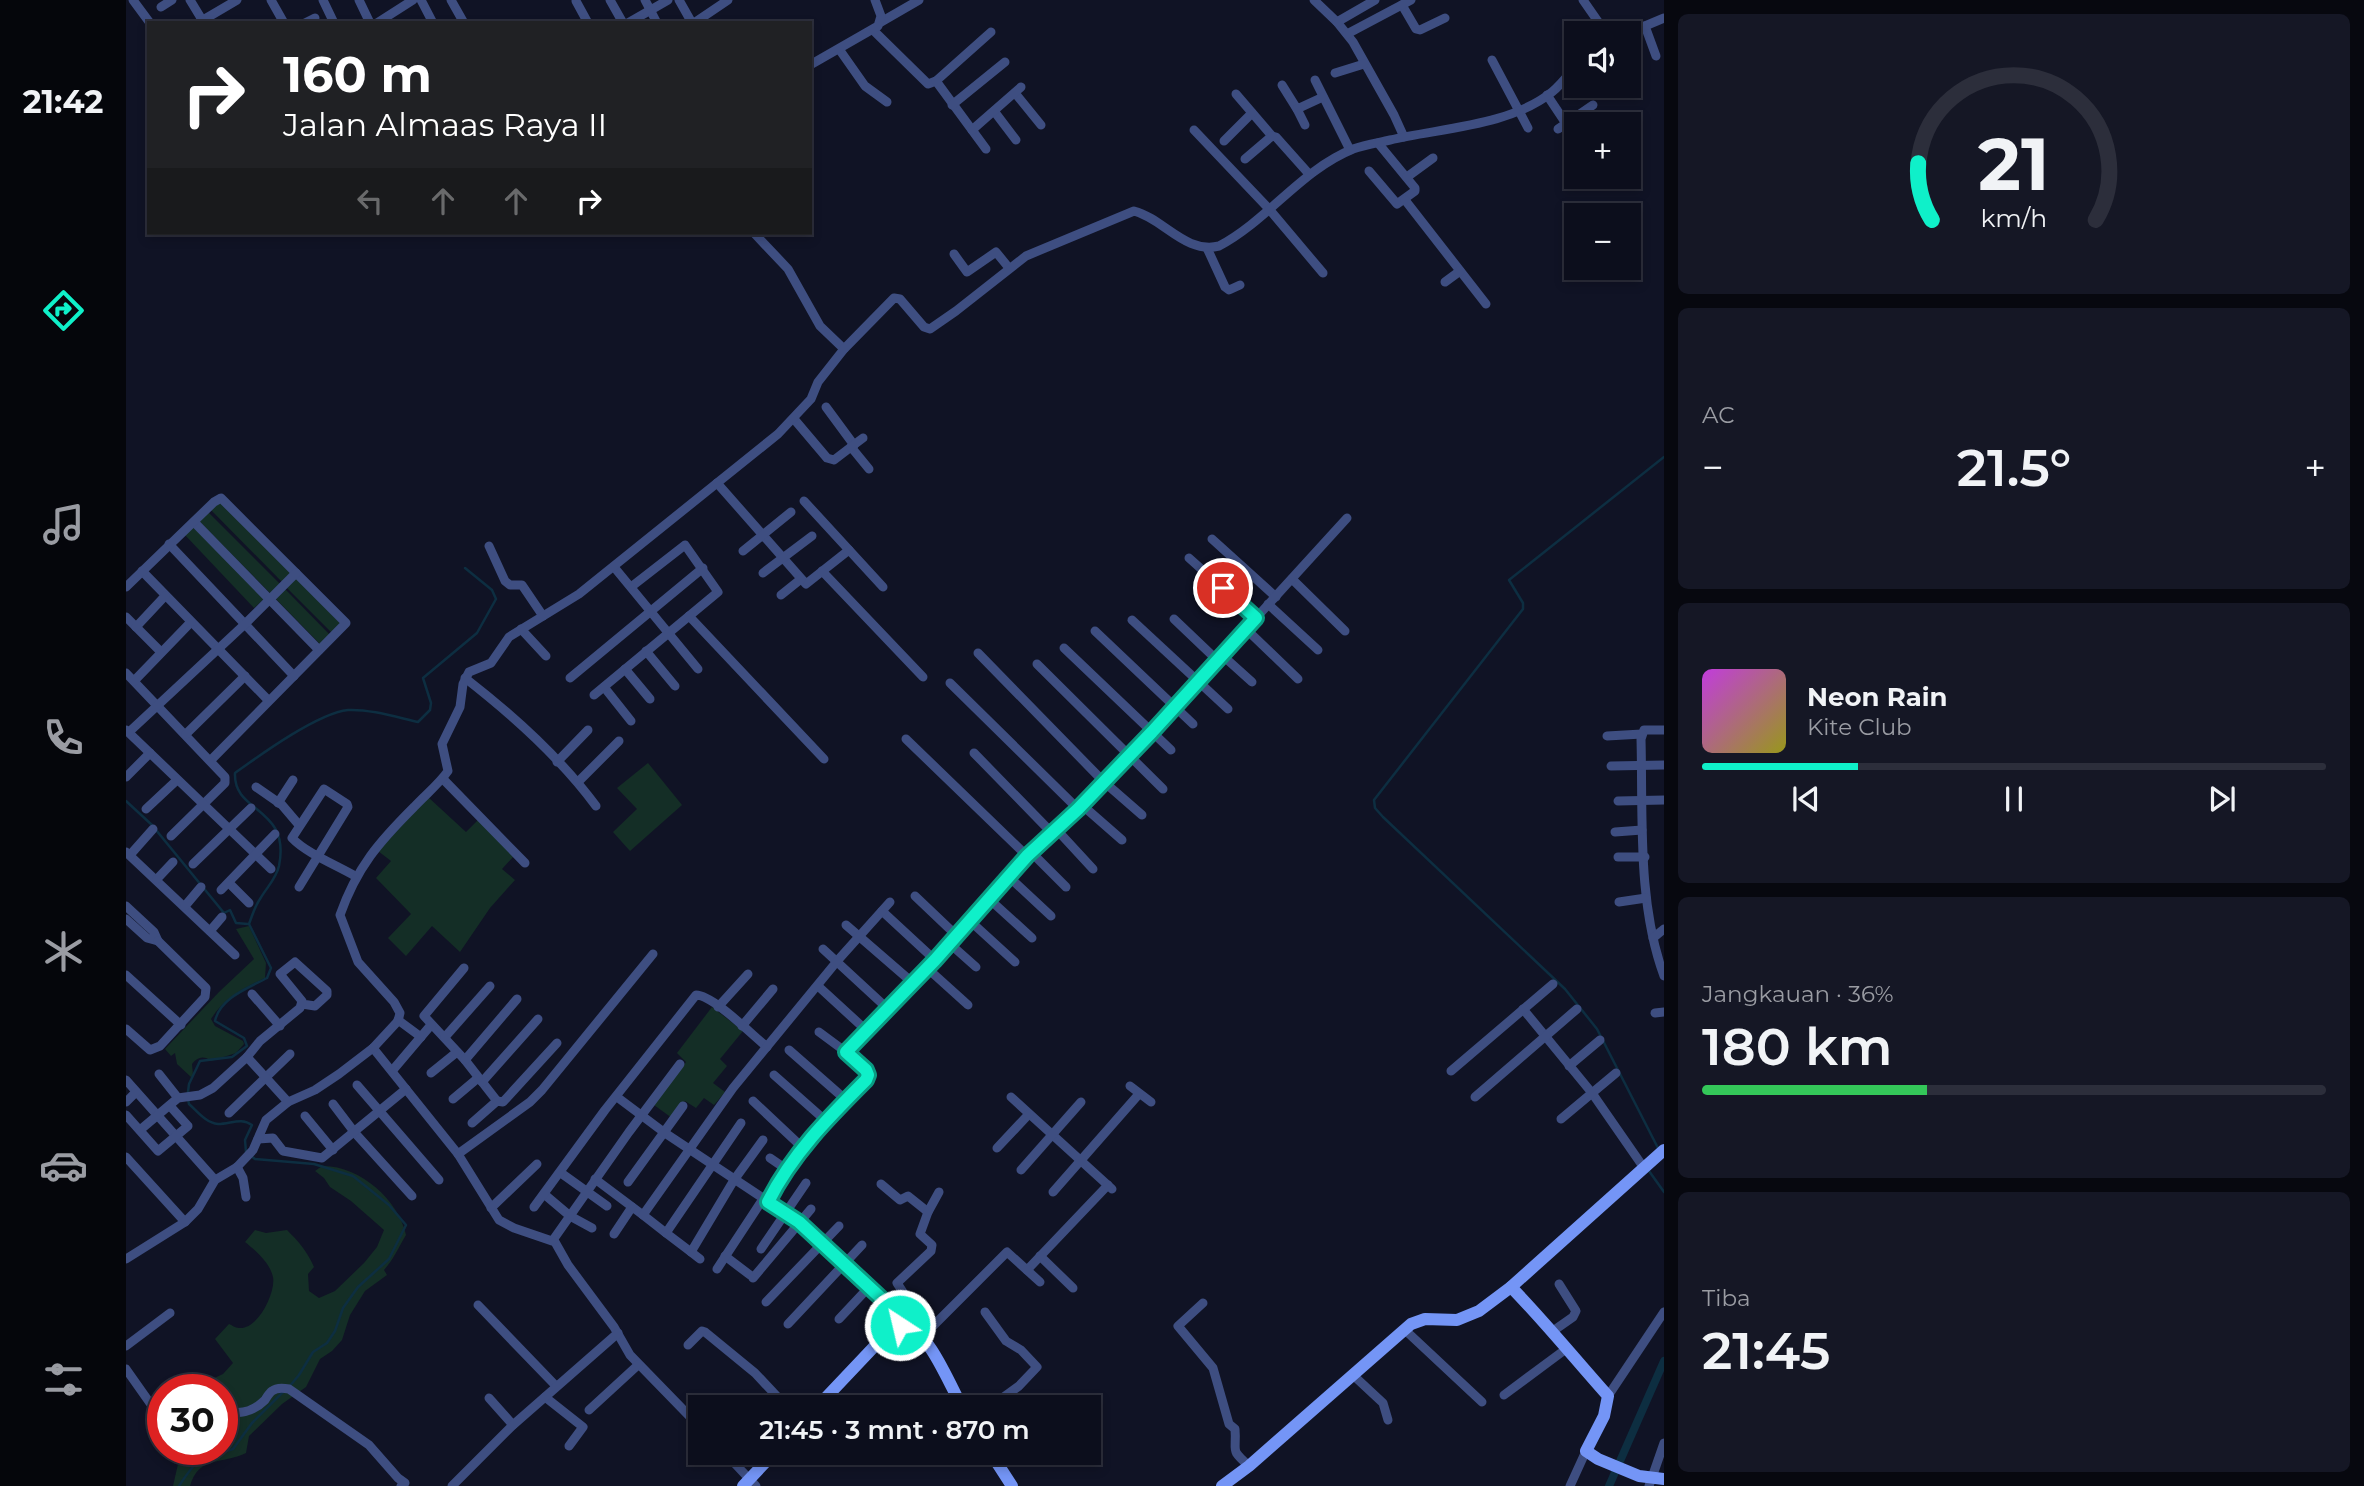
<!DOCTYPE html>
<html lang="id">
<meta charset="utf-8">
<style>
body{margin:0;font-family:Montserrat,sans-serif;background:#151725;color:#f1f3f6;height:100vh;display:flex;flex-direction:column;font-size:26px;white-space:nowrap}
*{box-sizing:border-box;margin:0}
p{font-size:23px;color:#9a9ca3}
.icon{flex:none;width:38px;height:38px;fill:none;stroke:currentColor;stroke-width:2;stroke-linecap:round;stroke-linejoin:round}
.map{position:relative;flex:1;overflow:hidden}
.panel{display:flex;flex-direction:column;gap:14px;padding:14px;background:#07080f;width:700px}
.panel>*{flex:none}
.hud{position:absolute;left:21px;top:21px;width:665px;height:214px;border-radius:0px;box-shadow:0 4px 10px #0003,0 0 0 2px #2c2e3b;background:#202124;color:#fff;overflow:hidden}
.buttons{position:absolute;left:1438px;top:21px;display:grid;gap:14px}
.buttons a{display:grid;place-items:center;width:77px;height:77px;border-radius:0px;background:#0c0e1c;box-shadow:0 4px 10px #0003,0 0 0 2px #2c2e3b;font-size:35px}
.speed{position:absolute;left:21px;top:1374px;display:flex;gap:14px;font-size:35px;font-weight:700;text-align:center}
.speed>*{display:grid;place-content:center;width:91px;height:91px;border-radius:50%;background:#0c0e1c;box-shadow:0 4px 10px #0003,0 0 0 2px #2c2e3b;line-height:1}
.speed .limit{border:10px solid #d22;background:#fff;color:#111}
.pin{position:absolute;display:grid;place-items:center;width:60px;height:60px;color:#fff;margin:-30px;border:4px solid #fff;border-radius:50%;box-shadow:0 2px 7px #0007}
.me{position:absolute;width:77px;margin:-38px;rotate:325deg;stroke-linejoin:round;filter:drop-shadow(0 0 5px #0008)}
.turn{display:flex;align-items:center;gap:24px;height:147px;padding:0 21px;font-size:32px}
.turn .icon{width:91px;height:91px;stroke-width:2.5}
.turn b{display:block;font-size:49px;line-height:60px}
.lanes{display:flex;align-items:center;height:66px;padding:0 21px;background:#0003;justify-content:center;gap:35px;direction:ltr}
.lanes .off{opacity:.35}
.big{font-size:52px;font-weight:600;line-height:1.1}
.panel .card{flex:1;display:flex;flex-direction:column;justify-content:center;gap:10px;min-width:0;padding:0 24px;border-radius:10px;background:#151725}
.panel .dial{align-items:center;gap:0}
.dial svg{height:182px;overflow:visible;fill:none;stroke:#2c2e3b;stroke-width:7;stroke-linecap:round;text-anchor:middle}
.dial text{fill:#f1f3f6;stroke:none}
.song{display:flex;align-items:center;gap:21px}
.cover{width:84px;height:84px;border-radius:10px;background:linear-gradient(135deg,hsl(290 70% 55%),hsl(60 70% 35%))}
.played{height:7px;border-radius:4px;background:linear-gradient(90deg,#0ff0c9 25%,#2c2e3b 25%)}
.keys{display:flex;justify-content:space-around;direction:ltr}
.heat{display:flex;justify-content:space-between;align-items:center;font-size:38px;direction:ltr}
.charge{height:10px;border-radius:5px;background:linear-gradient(90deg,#34c759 36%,#2c2e3b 0)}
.trip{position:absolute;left:562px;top:1395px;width:413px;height:70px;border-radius:0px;background:#0c0e1c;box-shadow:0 4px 10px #0003,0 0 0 2px #2c2e3b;font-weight:600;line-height:70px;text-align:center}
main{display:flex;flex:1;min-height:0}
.dock{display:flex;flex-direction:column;width:126px;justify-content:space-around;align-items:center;background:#05060b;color:#9a9ca3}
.dock .icon{width:49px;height:49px}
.dock .active{color:#0ff0c9}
.dock b{font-size:32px;color:#f1f3f6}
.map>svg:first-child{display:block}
.green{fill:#142e26}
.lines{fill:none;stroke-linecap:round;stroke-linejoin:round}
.stream{stroke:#0d2e41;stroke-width:2.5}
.canal{stroke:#0d2e41;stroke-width:8}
.street{stroke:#3e4e81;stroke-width:9}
.secondary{stroke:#7495f6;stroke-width:12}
.route-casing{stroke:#0a9c83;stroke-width:18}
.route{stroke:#0ff0c9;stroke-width:12}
</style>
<main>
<nav class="dock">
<b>21:42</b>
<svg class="icon active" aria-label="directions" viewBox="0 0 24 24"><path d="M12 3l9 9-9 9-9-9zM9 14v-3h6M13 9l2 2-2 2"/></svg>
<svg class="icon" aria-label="music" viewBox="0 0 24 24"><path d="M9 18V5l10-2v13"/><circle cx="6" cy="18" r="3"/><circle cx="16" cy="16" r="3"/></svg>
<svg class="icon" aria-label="phone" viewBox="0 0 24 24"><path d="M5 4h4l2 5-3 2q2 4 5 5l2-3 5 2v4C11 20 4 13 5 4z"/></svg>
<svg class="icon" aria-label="climate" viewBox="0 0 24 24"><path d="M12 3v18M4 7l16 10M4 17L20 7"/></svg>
<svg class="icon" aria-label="car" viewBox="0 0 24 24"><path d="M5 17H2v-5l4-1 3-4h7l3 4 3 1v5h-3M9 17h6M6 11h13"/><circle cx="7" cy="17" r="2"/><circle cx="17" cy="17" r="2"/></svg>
<svg class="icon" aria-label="filters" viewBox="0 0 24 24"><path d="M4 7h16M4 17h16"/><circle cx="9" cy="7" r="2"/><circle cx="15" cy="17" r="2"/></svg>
</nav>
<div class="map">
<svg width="1538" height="1486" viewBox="0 0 1538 1486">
<rect width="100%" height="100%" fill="#101325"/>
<!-- green -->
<g class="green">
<polygon points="94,501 166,573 156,582 85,510"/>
<polygon points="82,512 154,584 145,594 73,521"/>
<polygon points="68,525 139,598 128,608 59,535"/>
<polygon points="169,577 216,625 207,634 160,587"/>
<polygon points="159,589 204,635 195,645 149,598"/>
<polygon points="522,763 556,805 504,851 487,832 511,809 491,788"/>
<polygon points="302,797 340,832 352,820 388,856 376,869 389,880 364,908 334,952 306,926 280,956 262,938 285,914 250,878 265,861 252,851"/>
<path d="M123 926 140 963 139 978C118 988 98 998 85 1019L89 1026 117 1041 118 1044 110 1053 85 1061C78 1055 71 1057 66 1064L67 1075 65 1077 51 1064 49 1053 45 1056 39 1049 93 992 128 959 110 929Z"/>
<polygon points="586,1007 617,1031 594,1059 601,1066 587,1083 599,1092 588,1105 578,1098 570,1108 559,1101 546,1118 528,1105 560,1062 551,1053"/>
<path d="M196 1166C233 1165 273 1200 280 1235 272 1248 268 1259 258 1270L261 1275 239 1291 224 1315 216 1340 206 1351 194 1359 180 1387 156 1404 123 1436 120 1453C96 1465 73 1455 64 1486H47L52 1464 50 1449H96V1442L109 1434V1416L96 1413V1390L81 1389 80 1382 97 1374 107 1363 89 1339 103 1324C106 1325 109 1328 113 1328 132 1330 150 1292 147 1277 144 1263 129 1250 119 1242L129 1230 140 1233 161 1230C173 1242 181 1251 188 1267L182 1274 183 1291 193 1298 209 1291 238 1263 251 1247 258 1230 225 1201 204 1187 198 1178 189 1171Z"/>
</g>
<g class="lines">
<!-- stream -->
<g class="stream">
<polyline points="0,801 26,825"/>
<polyline points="30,830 98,913 104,910 110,923 122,924"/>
<path d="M62 1092 63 1084 74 1061 106 1057 121 1046 118 1038 89 1021C94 998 122 988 141 978L145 968 123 924C126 916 129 906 134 899 141 887 150 879 153 866 165 806 107 814 109 773 134 755 192 713 222 710 244 709 270 717 292 722L304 710 305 703 297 678 351 633 370 599 366 590 339 568"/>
<path d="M62 1099 63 1104C72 1112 80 1123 92 1124 105 1124 115 1117 126 1125L119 1140 120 1152"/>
<polyline points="1533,1150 1471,1029 1439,989 1257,817 1249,808 1248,800 1397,609 1397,603 1383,580 1538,457"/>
<polyline points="125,1156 129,1159 188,1164 227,1176 263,1205 280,1225 263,1259 232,1287 217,1308 209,1331 201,1343 187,1352 173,1375 163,1387"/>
<polyline points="1523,1171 1538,1192"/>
<path d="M53 1486C73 1455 74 1460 107 1449L126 1423 158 1391"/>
</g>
<!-- canal -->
<polyline class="canal" points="1483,1486 1538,1361"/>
<!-- street -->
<g class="street">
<polyline points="7,0 24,23"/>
<polyline points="64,0 78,23"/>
<polyline points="145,0 158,23"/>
<polyline points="197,0 208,23"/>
<polyline points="233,0 244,23"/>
<polyline points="295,0 307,23"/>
<polyline points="325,0 338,23"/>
<polyline points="484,0 497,23"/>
<polyline points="519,0 531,23"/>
<polyline points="553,0 566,23"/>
<polyline points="1188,0 1211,22 1227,42 1268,115 1278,137"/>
<polyline points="1457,0 1480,33"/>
<polyline points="450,1 462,23"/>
<polyline points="1276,5 1290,29 1294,30 1319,18"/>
<polyline points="35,7 46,0"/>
<polyline points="755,22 793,0"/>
<polyline points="1211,22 1249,0"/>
<polyline points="72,23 111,0"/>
<polyline points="179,23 189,18"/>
<polyline points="251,23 287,0"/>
<polyline points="502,23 542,0"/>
<polyline points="568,23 602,0"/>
<polyline points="1519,26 1530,56"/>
<polyline points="747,30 802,84 810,81 865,32"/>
<polyline points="1489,33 1519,26 1538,18"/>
<polyline points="1221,34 1285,0"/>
<polyline points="713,49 739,86 761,102"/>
<polyline points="1366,60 1402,128"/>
<polyline points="684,65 752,26 755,16 749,0"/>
<polyline points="1209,73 1238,64"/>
<polyline points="1189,80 1224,150"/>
<polyline points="810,81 860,149"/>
<polyline points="1156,85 1171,109 1197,97"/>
<polyline points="889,93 915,125"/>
<polyline points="1110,94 1146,136"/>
<polyline points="1421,95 1439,122"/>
<polyline points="826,105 879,62"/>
<polyline points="1171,109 1179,125"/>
<polyline points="868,111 890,140"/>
<polyline points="1432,129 1467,105"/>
<polyline points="846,130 895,87"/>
<polyline points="1068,130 1143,209 1197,273"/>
<polyline points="1098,141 1126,113"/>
<polyline points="1119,159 1146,136 1150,137 1183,174"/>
<polyline points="1243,171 1271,204 1289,191 1289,188 1252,143"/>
<polyline points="1281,177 1307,158"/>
<polyline points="1279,200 1360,304"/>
<polyline points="628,233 662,269 694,326 718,349"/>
<polyline points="1081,248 1099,287 1103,290 1114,285"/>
<polyline points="828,254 841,272 870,252 883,268"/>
<polyline points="1319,282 1334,271"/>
<polyline points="700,407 728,445"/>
<polyline points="668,419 701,458 708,460 725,447 743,469"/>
<polyline points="725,447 737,438"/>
<polyline points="591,483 680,584 723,550"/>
<polyline points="678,501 757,587"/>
<polyline points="68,522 193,650"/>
<polyline points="1086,539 1150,597"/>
<polyline points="43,544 168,676"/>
<polyline points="363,546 379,581 384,585 396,585 417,616"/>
<polyline points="617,551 665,512"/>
<polyline points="1063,558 1130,618"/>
<polyline points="488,567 572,669"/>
<polyline points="16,571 142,700"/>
<polyline points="696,571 797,677"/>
<polyline points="637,573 686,536"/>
<polyline points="1166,579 1219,631"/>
<polyline points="0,587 88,502 95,498 220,623 85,760"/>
<polyline points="655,595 675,579"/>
<polyline points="1142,604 1192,650"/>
<polyline points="563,616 698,759"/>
<polyline points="0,617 35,652"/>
<polyline points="1048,619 1091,660"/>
<polyline points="1006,620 1102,709"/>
<polyline points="10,627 39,596"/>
<polyline points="395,629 420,656"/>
<polyline points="1120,629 1172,679"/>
<polyline points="969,631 1067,724"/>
<polyline points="938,648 1045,750"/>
<polyline points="520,651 549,686"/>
<polyline points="852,653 977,781 1016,815"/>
<polyline points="1096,655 1126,682"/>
<polyline points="911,664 1037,789"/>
<polyline points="499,669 524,699"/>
<polyline points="0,673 99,777 99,783 45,836"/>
<path d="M339 678C384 713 436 760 470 806"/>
<polyline points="444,678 577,568"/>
<polyline points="8,681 65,622"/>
<polyline points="824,683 952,809"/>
<polyline points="478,687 505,721"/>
<polyline points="468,695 592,592 559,545 505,587"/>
<polyline points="0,730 145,869"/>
<path d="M1538 730H1518L1515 739C1517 815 1511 903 1538 976"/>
<polyline points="3,732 119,624 170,573"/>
<polyline points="60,734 119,676"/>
<polyline points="1481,736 1516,734"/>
<polyline points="780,739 901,856"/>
<polyline points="848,753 927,834"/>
<polyline points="431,762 462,730"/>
<polyline points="1485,766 1538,765"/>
<polyline points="0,777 24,753"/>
<polyline points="317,779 399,863"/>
<polyline points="452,782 493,741"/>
<polyline points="130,787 156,805 173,825"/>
<polyline points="1492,801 1538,800"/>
<polyline points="152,803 167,780"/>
<polyline points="956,805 996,840"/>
<polyline points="20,809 51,780"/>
<polyline points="931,830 967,869"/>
<polyline points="1489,832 1516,830"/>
<polyline points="0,852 109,955"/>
<polyline points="905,852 940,887"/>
<polyline points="4,855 27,829"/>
<polyline points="1492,857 1519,857"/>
<polyline points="67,864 125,808"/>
<polyline points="882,876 925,916"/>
<polyline points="31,879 47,862"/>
<polyline points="103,883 123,903"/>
<path d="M173 887 222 807 221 804 198 789 166 838C180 853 210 865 229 876"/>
<polyline points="95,890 149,834"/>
<polyline points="789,896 830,935"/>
<polyline points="862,898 906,938"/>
<polyline points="1493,902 1520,898"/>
<polyline points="0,906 28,932 32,941 21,938 0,919"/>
<polyline points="59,906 75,887"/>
<polyline points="756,911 809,960"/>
<polyline points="843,920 889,962"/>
<polyline points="720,925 787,983"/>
<polyline points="84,931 96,917"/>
<polyline points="1527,938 1538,929"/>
<polyline points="823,943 850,967"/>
<polyline points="697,949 762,1009"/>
<polyline points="338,968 298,1016 339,1060 371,1101"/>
<polyline points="801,968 842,1005"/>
<polyline points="0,975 55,1025"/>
<polyline points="692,986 741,1031"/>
<polyline points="126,994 154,1026"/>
<polyline points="592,1007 622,974"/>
<polyline points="1397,1009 1466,1093 1518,1168"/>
<polyline points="1529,1013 1538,1012"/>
<polyline points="272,1020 295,1037"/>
<polyline points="616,1026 647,989"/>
<polyline points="0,1029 24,1050 34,1046 79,997 80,988 32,941"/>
<polyline points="693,1032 720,1052"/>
<polyline points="319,1037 364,986"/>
<polyline points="247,1048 332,1154 373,1220 388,1228 429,1242 442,1265 488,1327 504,1355 574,1427"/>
<polyline points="663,1050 720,1100"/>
<polyline points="121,1057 134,1041 174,1008 176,1001 154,974 169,962 201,991 201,995 189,1006 176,1004"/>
<polyline points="339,1060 391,999"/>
<polyline points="1443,1066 1474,1040"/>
<polyline points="266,1071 305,1025"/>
<polyline points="1325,1071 1427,984"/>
<polyline points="305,1073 331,1052"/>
<polyline points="33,1074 52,1098"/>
<polyline points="648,1075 700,1121"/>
<polyline points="0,1080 89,1180"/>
<polyline points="356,1082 412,1019"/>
<polyline points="231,1085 313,1180"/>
<polyline points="1004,1086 1025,1102"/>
<polyline points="491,1097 539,1133 673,1222 769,1311 773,1317 774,1325"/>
<polyline points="885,1097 986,1189"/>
<polyline points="1349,1097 1451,1009"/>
<polyline points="327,1099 352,1078"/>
<polyline points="627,1101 677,1148"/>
<polyline points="0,1102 10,1092"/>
<polyline points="207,1104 229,1133 286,1196"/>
<polyline points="103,1113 164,1054"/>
<polyline points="0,1115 32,1151 62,1126 44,1106"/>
<polyline points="179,1116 207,1150"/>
<polyline points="1435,1119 1490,1073"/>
<polyline points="346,1123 371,1101 377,1102 431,1043"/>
<polyline points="14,1130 52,1098 74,1095 87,1088 121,1057 162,1102"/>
<polyline points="132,1139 147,1138 157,1151 196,1158 280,1089"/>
<polyline points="871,1148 903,1114"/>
<polyline points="332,1154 404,1102 416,1090 527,954"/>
<polyline points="0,1157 59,1222"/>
<polyline points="644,1158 660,1169"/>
<polyline points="111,1167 117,1178 120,1197"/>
<polyline points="895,1170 955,1102"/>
<polyline points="435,1173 481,1206"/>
<polyline points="469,1179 517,1215"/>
<polyline points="502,1182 557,1106"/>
<polyline points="755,1184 774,1200 782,1196 802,1212"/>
<polyline points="927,1192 1013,1094"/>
<polyline points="418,1194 444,1216 466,1228"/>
<path d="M642 1202C667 1155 703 1117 740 1080L742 1075 720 1052 809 960 901 856 952 809 1026 732 1221 518"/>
<path d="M408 1207 479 1110 570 995C587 995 626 1035 641 1047"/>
<polyline points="365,1208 411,1164"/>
<polyline points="540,1233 517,1215 607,1088 712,960 764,902"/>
<polyline points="488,1234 506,1207"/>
<polyline points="427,1240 503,1132 554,1064"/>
<polyline points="635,1249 680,1183"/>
<polyline points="565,1252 540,1233 615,1123"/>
<polyline points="599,1256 624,1275"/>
<polyline points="914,1256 947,1288"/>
<path d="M0 1259 59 1222 72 1209 89 1180 111 1167 127 1150 140 1120 162 1102 189 1090 213 1074 247 1048 272 1021 274 1013 268 1002 232 962 214 915C231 867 253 842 288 807 300 794 312 785 322 771L316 744 334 707 337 684 343 672 365 663 383 637 453 594 652 434 685 399 692 382 718 349 768 298 774 299 798 327 804 329 830 311 900 256 1008 211C1038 219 1059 254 1093 246 1142 220 1175 170 1227 149 1239 145 1251 143 1264 140 1315 128 1384 126 1426 92 1436 84 1443 74 1451 64"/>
<polyline points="574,1259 565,1252 608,1180 637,1140"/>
<polyline points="591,1269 637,1199"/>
<polyline points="901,1270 982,1185"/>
<polyline points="627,1278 685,1209"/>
<polyline points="640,1302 713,1226"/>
<path d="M1077 1303 1052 1326 1087 1368 1103 1424 1109 1429C1111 1453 1103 1448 1123 1466"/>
<polyline points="352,1305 430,1386"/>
<polyline points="859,1312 880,1341 895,1350 911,1367 893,1386 864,1407"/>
<polyline points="713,1319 743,1287"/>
<polyline points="662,1324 736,1245"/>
<polyline points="778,1324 786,1306 771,1283 805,1251 806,1245 794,1234 802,1212 813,1192"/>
<polyline points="1279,1330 1356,1402"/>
<polyline points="1427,1331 1447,1317 1450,1311 1433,1284"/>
<polyline points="796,1337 881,1252 914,1282"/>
<polyline points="562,1345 576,1331 579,1332 629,1373 661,1407"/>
<polyline points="0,1346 44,1313"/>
<polyline points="0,1369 31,1413 37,1414"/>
<polyline points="1228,1376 1257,1403 1262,1420"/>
<polyline points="1378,1395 1440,1349"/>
<polyline points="1482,1396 1538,1312"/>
<polyline points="419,1397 457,1427 443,1446"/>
<polyline points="363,1398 387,1425"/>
<polyline points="851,1407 852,1407"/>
<path d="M96 1409C112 1416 127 1412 139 1400 141 1397 143 1393 146 1391 151 1387 158 1388 163 1389L243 1445 272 1478 279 1483 275 1486"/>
<polyline points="463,1410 512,1365"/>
<polyline points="598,1452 630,1486"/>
<polyline points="326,1486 387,1425 492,1333"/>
<polyline points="1444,1486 1460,1451"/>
<polyline points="1523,1486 1538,1443"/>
</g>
<!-- secondary -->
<g class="secondary">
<path d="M1385 1287C1419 1322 1449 1359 1482 1396L1478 1416 1460 1451 1472 1459 1513 1476 1538 1479"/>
<path d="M691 1407 762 1332 778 1324C802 1330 824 1385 836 1407"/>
<polyline points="864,1452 886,1486"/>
<polyline points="617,1486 649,1452"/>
<polyline points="1096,1486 1123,1466 1285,1324 1299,1319 1331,1320 1353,1311 1385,1287 1538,1150"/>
</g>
</g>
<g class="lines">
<defs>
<path id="route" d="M774 1325 773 1317 756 1299 673 1222 642 1202C666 1154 703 1117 740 1080L742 1075 740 1070 720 1052 809 960 901 856 952 809 1026 732 1130 618 1097 588"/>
</defs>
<!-- route casing -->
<use href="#route" class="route-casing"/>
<!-- route -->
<use href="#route" class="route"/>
</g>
</svg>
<div class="buttons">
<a><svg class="icon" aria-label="sound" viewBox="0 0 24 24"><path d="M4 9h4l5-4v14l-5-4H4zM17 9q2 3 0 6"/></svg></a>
<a>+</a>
<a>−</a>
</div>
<div class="speed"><div class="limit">30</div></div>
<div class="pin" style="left:1097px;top:588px;background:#d93025"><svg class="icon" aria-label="arrive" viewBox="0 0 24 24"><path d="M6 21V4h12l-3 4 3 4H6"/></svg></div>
<svg class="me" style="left:774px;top:1325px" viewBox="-20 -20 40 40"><circle r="17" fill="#0ff0c9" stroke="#fff" stroke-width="3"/><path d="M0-11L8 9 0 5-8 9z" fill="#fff"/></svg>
<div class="trip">21:45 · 3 mnt · 870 m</div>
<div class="hud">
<div class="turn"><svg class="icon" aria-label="right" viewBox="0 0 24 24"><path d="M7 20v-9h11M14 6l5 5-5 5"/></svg><div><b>160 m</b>Jalan Almaas Raya II</div></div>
<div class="lanes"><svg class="icon off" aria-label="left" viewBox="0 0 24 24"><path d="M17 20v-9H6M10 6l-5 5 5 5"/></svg><svg class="icon off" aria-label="ahead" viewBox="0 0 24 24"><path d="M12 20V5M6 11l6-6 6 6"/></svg><svg class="icon off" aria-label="ahead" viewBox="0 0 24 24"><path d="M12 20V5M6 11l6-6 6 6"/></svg><svg class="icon" aria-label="right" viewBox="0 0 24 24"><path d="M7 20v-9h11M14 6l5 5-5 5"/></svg></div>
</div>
</div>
<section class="panel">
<div class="card dial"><svg viewBox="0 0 100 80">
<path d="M14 69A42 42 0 1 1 86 69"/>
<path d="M14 69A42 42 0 0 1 8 44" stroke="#0ff0c9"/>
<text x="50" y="56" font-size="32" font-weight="700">21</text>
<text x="50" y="72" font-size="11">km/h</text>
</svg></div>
<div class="card"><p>AC</p>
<div class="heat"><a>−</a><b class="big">21.5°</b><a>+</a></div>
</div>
<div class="card">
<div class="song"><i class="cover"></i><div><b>Neon Rain</b><p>Kite Club</p></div></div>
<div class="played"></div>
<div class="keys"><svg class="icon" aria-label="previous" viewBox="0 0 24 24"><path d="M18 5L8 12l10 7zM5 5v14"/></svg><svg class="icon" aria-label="pause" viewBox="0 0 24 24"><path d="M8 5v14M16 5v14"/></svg><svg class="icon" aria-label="next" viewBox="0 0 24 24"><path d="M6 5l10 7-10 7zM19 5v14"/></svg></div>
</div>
<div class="card"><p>Jangkauan · 36%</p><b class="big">180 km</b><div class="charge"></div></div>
<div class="card"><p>Tiba</p><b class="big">21:45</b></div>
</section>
</main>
